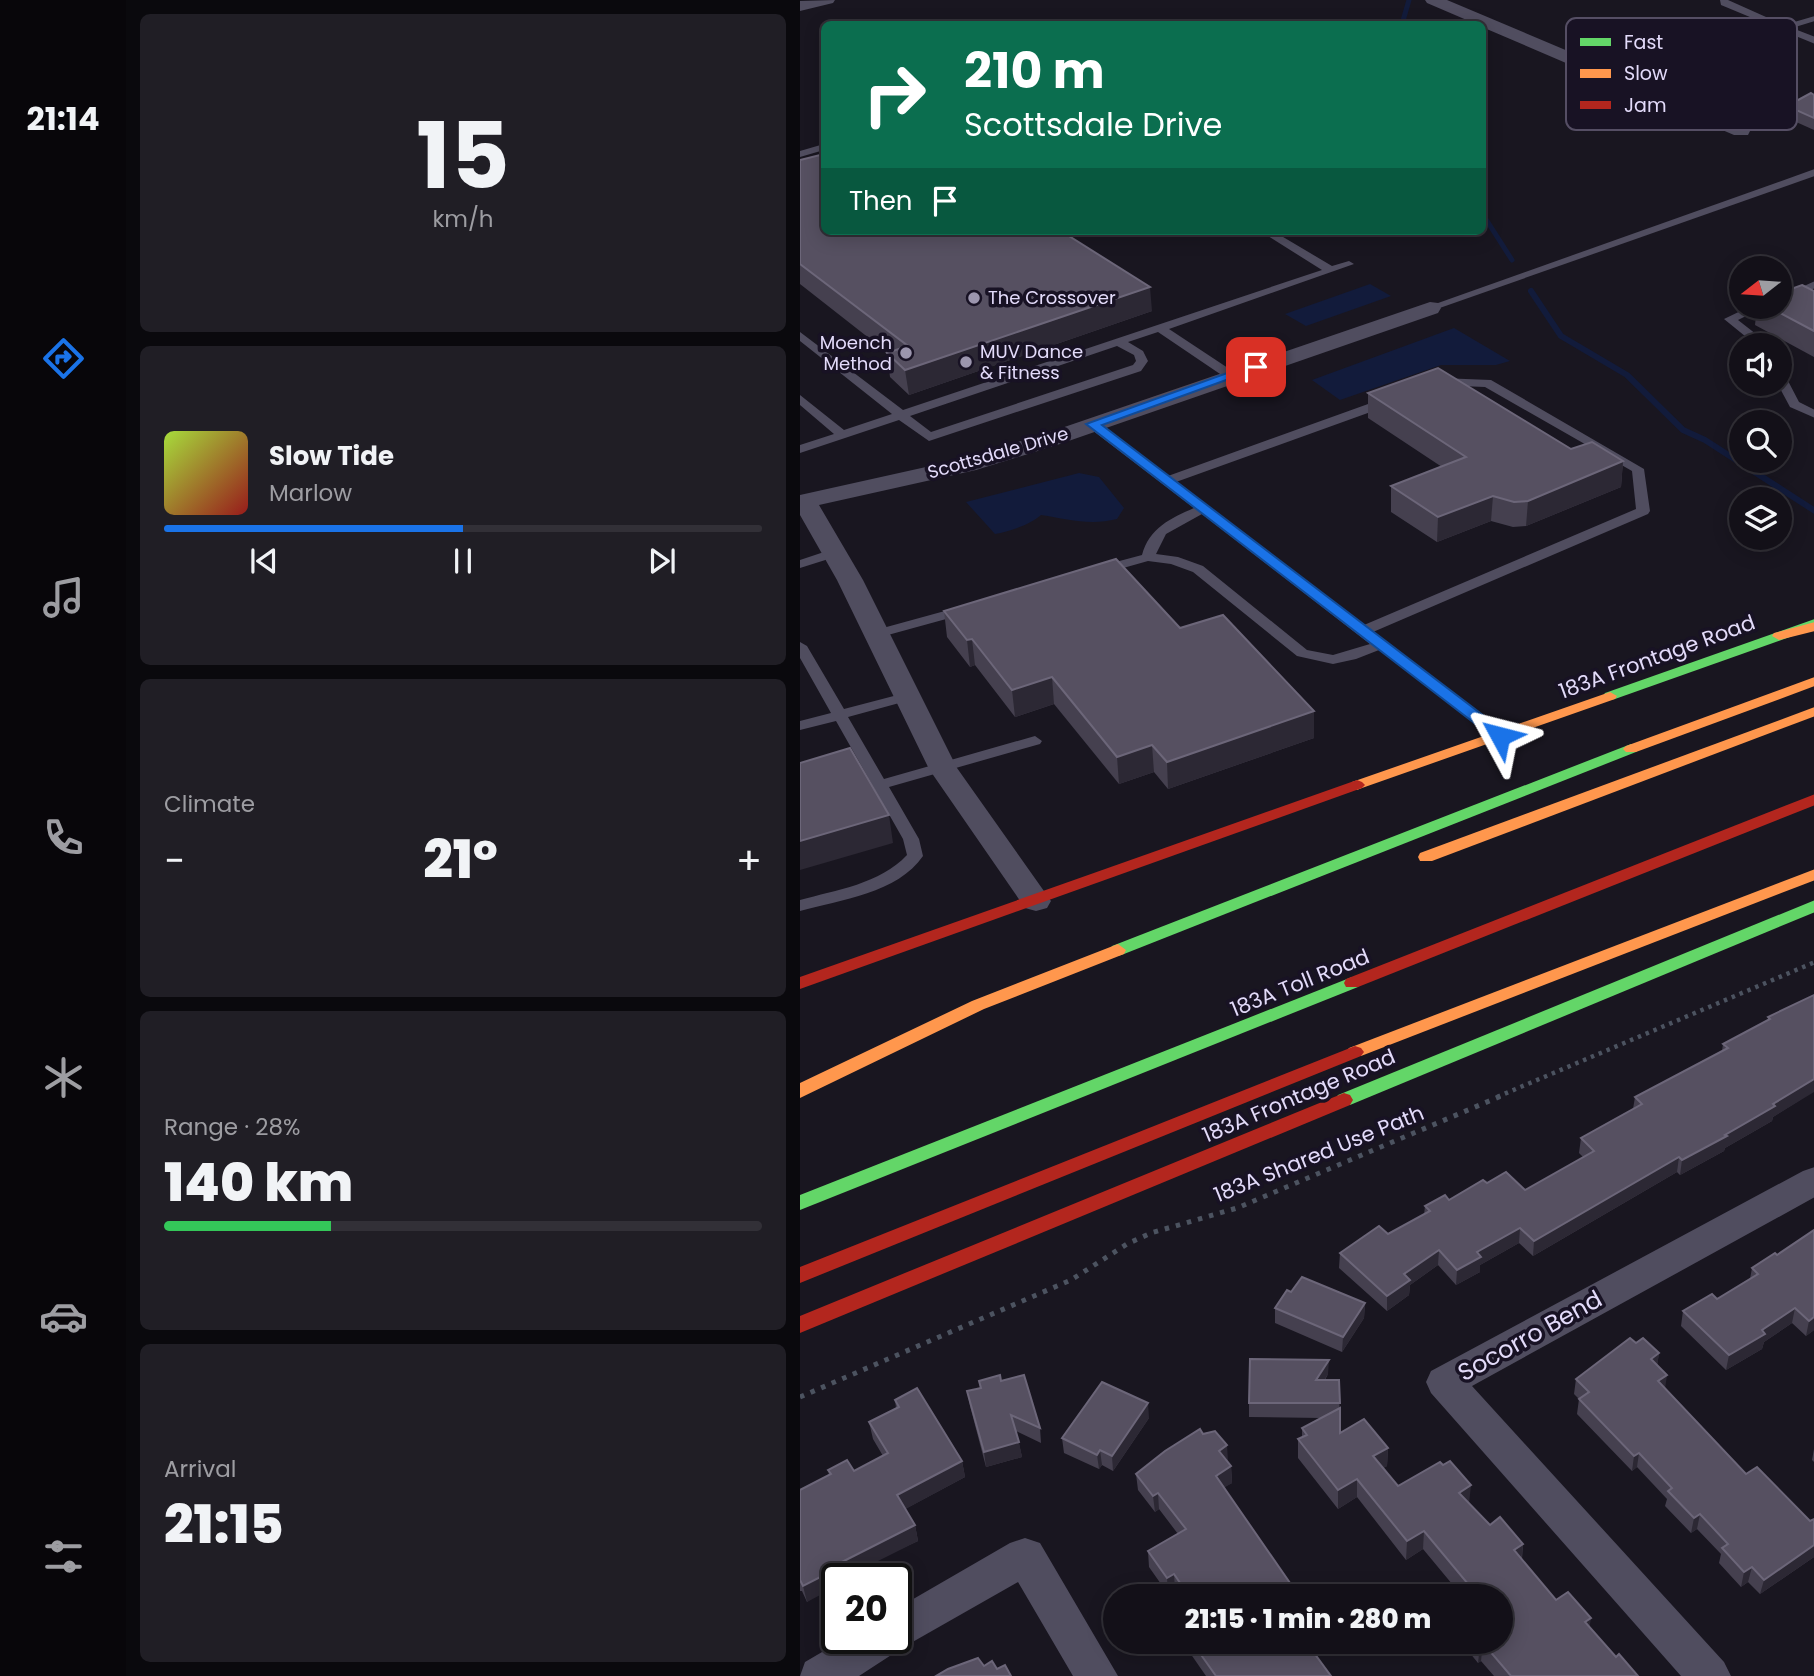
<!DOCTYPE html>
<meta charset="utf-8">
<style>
body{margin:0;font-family:Poppins,sans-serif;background:#201e25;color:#f1f3f6;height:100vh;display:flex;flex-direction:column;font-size:26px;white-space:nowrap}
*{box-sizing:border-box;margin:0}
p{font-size:23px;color:#9d9da2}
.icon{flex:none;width:38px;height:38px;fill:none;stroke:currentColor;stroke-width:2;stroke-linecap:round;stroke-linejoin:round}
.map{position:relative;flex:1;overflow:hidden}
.side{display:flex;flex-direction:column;gap:14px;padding:14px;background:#0a090d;width:674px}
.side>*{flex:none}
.hud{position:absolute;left:21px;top:21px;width:665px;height:214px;border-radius:10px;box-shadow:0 4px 18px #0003,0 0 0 2px #323037;background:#0b6e4f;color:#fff;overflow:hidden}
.needle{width:46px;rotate:253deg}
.fabs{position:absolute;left:929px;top:256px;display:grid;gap:14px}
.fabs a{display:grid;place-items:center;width:63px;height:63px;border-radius:50%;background:#131018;box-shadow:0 4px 18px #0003,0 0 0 2px #323037;font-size:35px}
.speed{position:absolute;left:21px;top:1563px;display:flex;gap:14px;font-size:35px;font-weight:700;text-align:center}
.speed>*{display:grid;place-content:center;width:91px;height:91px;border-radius:50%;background:#131018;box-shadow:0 4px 18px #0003,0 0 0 2px #323037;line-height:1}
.speed .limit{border:4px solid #111;border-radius:10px;background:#fff;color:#111}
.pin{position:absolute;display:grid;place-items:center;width:60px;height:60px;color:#fff;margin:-30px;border-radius:14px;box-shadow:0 4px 10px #0006}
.me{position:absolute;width:77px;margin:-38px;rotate:308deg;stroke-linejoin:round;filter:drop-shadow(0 0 5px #0008)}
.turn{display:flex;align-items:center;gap:24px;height:147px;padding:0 28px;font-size:32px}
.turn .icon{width:91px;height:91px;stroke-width:2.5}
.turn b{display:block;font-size:49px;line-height:60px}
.then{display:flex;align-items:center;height:66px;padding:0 28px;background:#0003;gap:14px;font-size:26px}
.big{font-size:52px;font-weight:800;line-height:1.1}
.side .card{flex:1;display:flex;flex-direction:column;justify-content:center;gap:10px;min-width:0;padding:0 24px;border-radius:10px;background:#201e25}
.side .dial{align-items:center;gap:0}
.dial b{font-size:91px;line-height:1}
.song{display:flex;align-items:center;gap:21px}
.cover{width:84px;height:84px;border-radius:10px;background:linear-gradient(135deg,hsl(80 70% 55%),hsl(0 70% 35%))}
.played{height:7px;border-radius:4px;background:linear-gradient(90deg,#1a73e8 50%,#323037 50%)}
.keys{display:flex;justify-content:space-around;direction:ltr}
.heat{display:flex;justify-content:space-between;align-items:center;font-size:38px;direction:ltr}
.charge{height:10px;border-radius:5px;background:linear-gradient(90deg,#34c759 28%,#323037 0)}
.trip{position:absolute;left:303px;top:1584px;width:410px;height:70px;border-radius:35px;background:#131018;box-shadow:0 4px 18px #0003,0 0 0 2px #323037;font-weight:800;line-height:70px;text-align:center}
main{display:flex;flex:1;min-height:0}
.menu{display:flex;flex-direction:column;width:126px;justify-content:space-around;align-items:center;background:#08060a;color:#9d9da2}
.menu .icon{width:49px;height:49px}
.menu .on{color:#1a73e8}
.menu b{font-size:32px;color:#f1f3f6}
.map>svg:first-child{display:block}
.water{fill:#121b3b}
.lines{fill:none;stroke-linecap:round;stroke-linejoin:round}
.stream-far1{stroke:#121b3b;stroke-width:5}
.stream{stroke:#121b3b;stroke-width:6}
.path-far1{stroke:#4c5360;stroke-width:4.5;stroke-dasharray:3.5 5;stroke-linecap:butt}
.path{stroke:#4c5360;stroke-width:5;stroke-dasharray:4.5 7;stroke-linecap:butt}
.lane{fill:#504d5f;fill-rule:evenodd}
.street{fill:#504d5f;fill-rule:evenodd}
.fast{fill:#63d668;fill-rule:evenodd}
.slow{fill:#ff974d;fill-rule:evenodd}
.jam{fill:#b3261e;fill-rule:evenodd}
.wall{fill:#45404f}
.shaded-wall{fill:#2c2834}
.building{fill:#565061;stroke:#6c6679;stroke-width:2}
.route{fill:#1a73e8;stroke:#114b97;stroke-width:2}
.poi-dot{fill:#9c96ae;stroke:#181224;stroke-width:2.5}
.labels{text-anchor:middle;stroke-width:7;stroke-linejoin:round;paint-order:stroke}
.far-poi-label{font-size:18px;fill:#e3dbfa;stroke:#181224;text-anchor:start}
.far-street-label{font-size:18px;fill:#e3dbfa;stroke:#181224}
.street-label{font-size:21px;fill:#e3dbfa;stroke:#181224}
.near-street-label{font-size:24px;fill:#e3dbfa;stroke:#181224}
.key{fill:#181224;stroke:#554e64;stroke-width:2}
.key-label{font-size:19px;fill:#e3dbfa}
</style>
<main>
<nav class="menu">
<b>21:14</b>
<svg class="icon on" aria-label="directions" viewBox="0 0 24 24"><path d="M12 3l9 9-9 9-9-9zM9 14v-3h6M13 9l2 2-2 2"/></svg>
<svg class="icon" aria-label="music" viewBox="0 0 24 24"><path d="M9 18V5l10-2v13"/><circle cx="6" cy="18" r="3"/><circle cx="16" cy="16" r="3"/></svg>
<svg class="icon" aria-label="phone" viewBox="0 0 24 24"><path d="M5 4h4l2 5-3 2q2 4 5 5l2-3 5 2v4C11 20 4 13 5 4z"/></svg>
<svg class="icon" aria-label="climate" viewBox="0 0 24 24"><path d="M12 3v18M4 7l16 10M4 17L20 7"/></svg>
<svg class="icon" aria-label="car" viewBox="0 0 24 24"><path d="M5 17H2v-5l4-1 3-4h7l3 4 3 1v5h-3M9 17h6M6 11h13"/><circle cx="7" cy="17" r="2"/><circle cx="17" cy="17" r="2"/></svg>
<svg class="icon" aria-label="filters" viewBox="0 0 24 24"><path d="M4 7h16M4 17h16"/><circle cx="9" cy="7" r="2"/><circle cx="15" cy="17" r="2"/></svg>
</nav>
<section class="side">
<div class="card dial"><b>15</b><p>km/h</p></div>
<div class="card">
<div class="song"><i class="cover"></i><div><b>Slow Tide</b><p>Marlow</p></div></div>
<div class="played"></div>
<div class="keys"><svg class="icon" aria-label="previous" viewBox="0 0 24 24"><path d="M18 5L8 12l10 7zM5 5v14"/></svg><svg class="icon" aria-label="pause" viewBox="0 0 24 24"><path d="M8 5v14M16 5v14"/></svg><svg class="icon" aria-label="next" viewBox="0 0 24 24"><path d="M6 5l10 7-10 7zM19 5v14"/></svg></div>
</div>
<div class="card"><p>Climate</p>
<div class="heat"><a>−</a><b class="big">21°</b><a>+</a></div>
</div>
<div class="card"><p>Range · 28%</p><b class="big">140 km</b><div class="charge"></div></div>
<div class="card"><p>Arrival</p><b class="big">21:15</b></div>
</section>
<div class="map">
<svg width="1015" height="1676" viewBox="0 0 1015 1676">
<rect width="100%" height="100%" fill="#191620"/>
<!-- water -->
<g class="water">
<polygon points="570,284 591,296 506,326 485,314"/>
<polygon points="654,328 710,361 696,365 641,365 540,400 512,380"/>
<path d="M279 473 299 477 324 508 317 519C290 526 267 519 241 515 230 525 210 531 195 534L166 502Z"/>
</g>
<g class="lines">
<!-- stream-far1 -->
<g class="stream-far1">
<polyline points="602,24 609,0"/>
<polyline points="682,213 712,260"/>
</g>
<!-- stream -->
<polyline class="stream" points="731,291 761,336 827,375 883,430 905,440 1015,511"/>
<!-- path-far1 -->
<polyline class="path-far1" points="697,1097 1015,962"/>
<!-- path -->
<polyline class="path" points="0,1397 271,1280 327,1244 351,1233 437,1208 701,1096"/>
<!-- lane -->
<g class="lane">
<polygon points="920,0 928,0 984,25 1015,16 1015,21 992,28 1015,37 1015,44 921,5"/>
<polygon points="24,144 24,150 0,157 0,151"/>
<polygon points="1015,169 1015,176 634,310 624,308"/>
<path d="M460 231H473L532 266 549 261 554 264 369 329 434 372V378H426L358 332 328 342 343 351 348 361 341 371 129 441 99 420 0 453V445L34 434 0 405V395L44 430 92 414 0 341V332L103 410 522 270ZM317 346 334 355 336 361 333 365 131 432 110 416Z"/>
<polygon points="1015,281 1015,288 999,295 1015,302 1015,309 984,295"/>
<polygon points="951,306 966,306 938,320 970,345 956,345 924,319"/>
<polygon points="980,373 986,377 999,402 1015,410 1015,418 990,407 977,383 980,383"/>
<path d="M640 378 691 380 844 469 850 511 848 514 573 632 705 733 707 736 705 739H695L579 650 556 659 533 664 497 656 393 572 371 564 348 561 302 574 295 570 297 567 342 555C349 528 371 518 394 508L288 427V421L292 420 368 476 582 399H590V405L376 482 564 625 836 509 832 471 685 387 636 385V379ZM402 514 570 644 533 655 507 650 403 566 378 557 356 554 366 534Z"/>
<polygon points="33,549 40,553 38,556 0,568 0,560"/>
<polygon points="163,606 170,610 168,613 77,638 70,634 72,631"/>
<path d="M0 642 7 646 44 709 109 692 116 696 114 699 48 717 84 779 235 736 242 741 240 744 89 787 119 839 123 856C98 893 40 900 0 911V900C36 890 80 884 107 855L103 839 36 721 0 730V721L31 713 0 658Z"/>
</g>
<!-- street -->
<g class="street">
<polygon points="35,0 33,3 0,11 0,1"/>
<polygon points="625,0 647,0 948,127 950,131 948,135 934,135 682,27 682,24 676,24 627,3"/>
<polygon points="630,302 638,303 641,308 638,313 257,445 176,470 19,505 63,580 157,768 251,901 247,908 236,911 225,908 129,769 37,580 0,515 0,495 162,459 241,435"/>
<polygon points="1015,1167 1015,1197 672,1386 924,1662 931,1676 881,1676 631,1393 626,1382 631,1371 1003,1171"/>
<polygon points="225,1538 240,1543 318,1676 273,1676 218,1582 102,1648 59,1676 0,1676 5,1662 46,1638 96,1638 96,1609 210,1543"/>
</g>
<!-- fast -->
<g class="fast">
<polygon points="1015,619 1015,628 815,699 810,700 803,696 805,693"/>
<polygon points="831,744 836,746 839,749 836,752 324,954 318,956 310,950 312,946"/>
<polygon points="1015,900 1015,912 550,1105 538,1105 535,1100 538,1095"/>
<polygon points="552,977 558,979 560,983 558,987 0,1210 0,1195"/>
</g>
<!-- slow -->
<g class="slow">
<polygon points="1015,622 1015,631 979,640 972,636 974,633"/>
<polygon points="1015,677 1015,686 836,752 826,752 823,749 826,746"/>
<polygon points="810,692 817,696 815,699 562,788 557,790 549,785 552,782"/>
<polygon points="1015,707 1015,716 632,861 620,861 618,857 620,853"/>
<polygon points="1015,869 1015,880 561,1056 549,1056 546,1052 549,1048"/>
<polygon points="318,944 326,950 324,954 184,1009 0,1098 0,1083 172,1001"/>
</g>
<!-- jam -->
<g class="jam">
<polygon points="557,780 562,782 565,785 562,788 0,989 0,977"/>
<polygon points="1015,794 1015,805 558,987 546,987 544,983 546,979"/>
<polygon points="555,1046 561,1048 564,1052 561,1056 0,1283 0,1267"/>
<polygon points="544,1093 550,1095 553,1100 550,1105 0,1333 0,1316"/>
</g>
</g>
<!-- wall -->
<g class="wall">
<polygon points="1014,95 1014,130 985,117 987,106"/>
<polygon points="0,160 352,311 109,395 90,377 87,353 88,353 0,284"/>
<polygon points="1014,291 1014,357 955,325 957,306 980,306"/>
<polygon points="568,393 771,449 823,461 821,487 726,526 713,527 691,521 637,542 591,512 591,486 642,467 568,418"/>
<polygon points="144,611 380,628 514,738 368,789 354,772 319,784 254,704 215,717 175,665 170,667 147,637"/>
<polygon points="1014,995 1000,1100 973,1117 972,1121 925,1148 924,1151 880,1175 877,1172 733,1256 719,1243 680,1265 680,1272 656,1285 638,1265 610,1285 609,1295 587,1311 539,1268 540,1253 588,1234 624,1215 625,1206 649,1200 687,1183 725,1190 783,1157 779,1153 781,1138 833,1109 835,1097 922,1051 923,1044 968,1020 968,1017"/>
<polygon points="1014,1230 1014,1330 1006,1336 992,1323 964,1342 962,1349 926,1370 881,1326 883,1311 917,1299 950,1279 952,1268 977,1255"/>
<polygon points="565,1303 564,1318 542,1352 475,1323 475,1308"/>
<polygon points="836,1343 859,1353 857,1365 865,1388 946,1474 1010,1521 1014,1519 1014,1557 960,1594 948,1582 941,1587 919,1563 921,1554 897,1529 891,1533 865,1506 867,1499 837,1467 832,1471 777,1414 779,1399 774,1394 776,1379"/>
<polygon points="528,1374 525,1380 539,1380 540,1433 588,1448 587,1466 583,1468 598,1486 669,1504 690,1525 723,1544 722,1559 756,1600 789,1627 816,1657 838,1676 694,1676 681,1661 678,1663 661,1642 700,1642 700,1596 662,1596 623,1549 606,1560 557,1497 538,1509 498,1458 498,1439 502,1438 502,1428 521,1418 449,1417 449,1403"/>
<polygon points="179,1381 240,1428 241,1443 216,1431 222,1457 186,1467 170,1406 167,1391 180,1388"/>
<polygon points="95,1400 162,1461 165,1477 105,1509 115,1525 118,1541 37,1578 7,1602 2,1591 0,1591 0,1490 29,1475 28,1470 54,1471 83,1456 73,1439 69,1422 96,1408"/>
<polygon points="349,1418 313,1471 302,1465 299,1469 264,1453 262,1438"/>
<polygon points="403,1434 427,1445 427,1461 431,1466 432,1483 424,1487 499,1596 379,1596 375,1590 368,1594 349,1567 348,1551 378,1534 359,1509 355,1512 338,1490 336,1474"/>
<polygon points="1014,1449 1014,1462 1012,1460"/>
<polygon points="387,1642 506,1642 531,1676 406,1676 388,1650"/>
</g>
<!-- shaded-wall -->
<g class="shaded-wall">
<polygon points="350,287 352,311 109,395 105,370"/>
<polygon points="823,461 821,487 726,526 728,501"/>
<polygon points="693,496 691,521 637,542 638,517"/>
<polygon points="172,639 175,665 170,667 167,640"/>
<polygon points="252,677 254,704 215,717 212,690"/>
<polygon points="514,711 514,738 368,789 367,762"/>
<polygon points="352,745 354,772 319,784 317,757"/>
<polygon points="89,815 93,843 0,870 0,841"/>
<polygon points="1014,1079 1014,1092 973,1117 972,1121 925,1148 924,1151 880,1175 882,1160 925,1135 973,1104"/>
<polygon points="879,1157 877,1172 733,1256 734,1241"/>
<polygon points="720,1228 719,1243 680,1265 680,1272 656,1285 657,1270 677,1252"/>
<polygon points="639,1250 638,1265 610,1285 609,1295 587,1311 587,1296 604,1274"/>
<polygon points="565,1303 564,1318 542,1352 543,1337"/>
<polygon points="995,1308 992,1323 964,1342 962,1349 926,1370 929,1355 962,1330"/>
<polygon points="1014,1317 1014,1330 1006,1336 1009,1321"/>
<polygon points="859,1353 857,1368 851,1359"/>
<polygon points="529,1360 528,1374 515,1395 516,1380"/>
<polygon points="867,1375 865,1389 858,1381"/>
<polygon points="348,1403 349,1418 313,1471 312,1456"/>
<polygon points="219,1442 222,1457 186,1467 184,1452"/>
<polygon points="427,1445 428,1461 419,1467 419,1451"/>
<polygon points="588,1448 587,1466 572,1475 573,1456"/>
<polygon points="300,1450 302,1465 299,1469 297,1455"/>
<polygon points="839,1453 837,1467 832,1471 834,1456"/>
<polygon points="162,1461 165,1477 100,1512 97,1495"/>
<polygon points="431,1466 432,1483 417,1492 416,1476"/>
<polygon points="557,1479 557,1497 538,1509 538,1490"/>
<polygon points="671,1485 669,1504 659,1493"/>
<polygon points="358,1493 359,1509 355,1512 353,1496"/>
<polygon points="900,1514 897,1529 891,1533 894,1518"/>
<polygon points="115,1525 118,1541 44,1578 37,1578 37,1586 7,1602 3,1586 36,1565"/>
<polygon points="624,1531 623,1549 606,1560 607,1541"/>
<polygon points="723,1544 721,1562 714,1550"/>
<polygon points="1014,1545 1014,1557 960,1594 964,1580"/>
<polygon points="952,1567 948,1582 941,1587 944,1572"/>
<polygon points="374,1574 375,1590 368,1594 367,1578"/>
<polygon points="791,1618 788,1636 785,1622"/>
<polygon points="683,1643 681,1661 678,1663 680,1645"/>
</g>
<!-- building -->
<g class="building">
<polygon points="1011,93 1014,95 1014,118 987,106"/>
<polygon points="24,154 24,231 261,231 350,287 105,370 87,353 108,346 0,264 0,160"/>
<polygon points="1002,285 1014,291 1014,331 967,306 980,306 980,293"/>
<polygon points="638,368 771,449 792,442 823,461 728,501 714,502 693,496 638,517 591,486 666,457 568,393"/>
<polygon points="316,559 380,628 423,615 514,711 367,762 352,745 317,757 252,677 212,690 172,639 167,640 144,611"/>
<polygon points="50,748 89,815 0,841 0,763"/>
<polygon points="1014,995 1014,1079 973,1104 975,1106 925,1135 927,1136 882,1160 879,1157 734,1241 720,1228 677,1252 681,1257 657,1270 639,1250 604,1274 610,1280 587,1296 540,1253 579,1226 588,1234 630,1211 625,1206 645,1195 649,1200 683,1180 687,1183 706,1172 725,1190 794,1151 781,1138 842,1104 835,1097 928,1048 923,1044 970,1019 968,1017"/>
<polygon points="1014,1230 1014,1317 1009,1321 995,1308 962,1330 965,1334 929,1355 883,1311 912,1294 917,1299 958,1274 952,1268 975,1253 977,1255"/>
<polygon points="502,1277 565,1303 543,1337 475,1308 487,1290 491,1292"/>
<polygon points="830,1338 836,1343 843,1338 859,1353 851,1359 867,1375 858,1381 946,1474 957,1467 1010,1521 1014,1519 1014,1545 964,1580 952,1567 944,1572 922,1548 928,1544 900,1514 894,1518 868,1491 872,1488 839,1453 834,1456 779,1399 789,1392 776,1379"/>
<polygon points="450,1359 529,1360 516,1380 539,1380 540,1403 449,1403"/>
<polygon points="200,1375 201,1381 224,1375 240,1428 211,1415 219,1442 184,1452 167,1391 181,1388 179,1381"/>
<polygon points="302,1382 348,1403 312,1456 300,1450 297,1455 262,1438"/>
<polygon points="117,1388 162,1461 97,1495 115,1525 36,1565 38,1568 3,1586 0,1580 0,1490 31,1474 28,1470 47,1460 54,1471 88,1453 69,1422 99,1407 95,1400"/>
<polygon points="540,1408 540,1433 564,1419 588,1448 573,1456 598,1486 640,1462 643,1465 650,1461 671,1485 659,1493 690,1525 700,1517 723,1544 714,1550 756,1600 768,1592 791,1618 785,1622 816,1657 819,1654 838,1676 711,1676 683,1643 680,1645 677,1642 700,1642 700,1596 678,1596 624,1531 607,1541 557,1479 538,1490 498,1439 507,1435 502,1428"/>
<polygon points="400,1429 403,1434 415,1431 427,1445 419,1451 431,1466 416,1476 499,1596 389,1596 374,1574 367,1578 348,1551 386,1529 358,1493 353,1496 336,1474 365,1451"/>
<polygon points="392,1642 506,1642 531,1676 416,1676"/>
<polygon points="178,1658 184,1666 192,1661 197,1669 205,1665 211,1676 136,1676 148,1669"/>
</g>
<!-- route -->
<polygon class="route" points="452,364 462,367 302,425 705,732 707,736 705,739 695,739 286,424"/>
<!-- markers -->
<g class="poi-dot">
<circle cx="174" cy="298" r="7"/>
<circle cx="106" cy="353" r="7"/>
<circle cx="166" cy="362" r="7"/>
</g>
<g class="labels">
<!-- far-poi labels -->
<g class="far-poi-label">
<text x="188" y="304">The Crossover</text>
<text x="92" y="349" text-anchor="end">Moench<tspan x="92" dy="21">Method</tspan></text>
<text x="180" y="358">MUV Dance<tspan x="180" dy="21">&amp; Fitness</tspan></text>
</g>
<!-- far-street labels -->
<g class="far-street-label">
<text transform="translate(198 453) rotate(-16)" y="6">Scottsdale Drive</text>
</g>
<!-- street labels -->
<g class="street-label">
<text transform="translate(857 657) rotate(-20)" y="7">183A Frontage Road</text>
<text transform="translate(500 983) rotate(-22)" y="7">183A Toll Road</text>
<text transform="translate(499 1096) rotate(-23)" y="7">183A Frontage Road</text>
<text transform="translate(519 1154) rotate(-22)" y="7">183A Shared Use Path</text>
</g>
<!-- near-street labels -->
<g class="near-street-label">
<text transform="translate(730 1336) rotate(-29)" y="8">Socorro Bend</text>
</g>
</g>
<!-- legend -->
<rect x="766" y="18" width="231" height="112" rx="10" class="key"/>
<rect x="780" y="38" width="31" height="8" fill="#63d668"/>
<rect x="780" y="69" width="31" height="9" fill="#ff974d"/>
<rect x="780" y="101" width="31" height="8" fill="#b3261e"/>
<g class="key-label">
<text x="824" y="49">Fast</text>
<text x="824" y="80">Slow</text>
<text x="824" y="112">Jam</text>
</g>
</svg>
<div class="fabs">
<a><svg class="needle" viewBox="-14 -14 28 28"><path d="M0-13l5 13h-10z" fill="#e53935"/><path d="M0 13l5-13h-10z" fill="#9d9da2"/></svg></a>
<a><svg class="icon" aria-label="sound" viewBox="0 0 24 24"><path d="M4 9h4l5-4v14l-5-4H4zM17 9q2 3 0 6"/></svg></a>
<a><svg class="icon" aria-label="search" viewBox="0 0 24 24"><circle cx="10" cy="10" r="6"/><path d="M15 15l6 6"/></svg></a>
<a><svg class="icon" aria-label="layers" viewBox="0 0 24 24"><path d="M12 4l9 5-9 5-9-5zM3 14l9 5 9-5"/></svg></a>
</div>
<div class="speed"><div class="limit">20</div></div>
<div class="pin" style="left:456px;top:367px;background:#d93025"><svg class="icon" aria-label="arrive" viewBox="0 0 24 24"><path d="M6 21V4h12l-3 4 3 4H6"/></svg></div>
<svg class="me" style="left:700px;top:736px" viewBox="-20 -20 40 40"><path d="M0-17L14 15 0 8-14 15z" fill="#1a73e8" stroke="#fff" stroke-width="4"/></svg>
<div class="trip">21:15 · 1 min · 280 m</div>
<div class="hud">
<div class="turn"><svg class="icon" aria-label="right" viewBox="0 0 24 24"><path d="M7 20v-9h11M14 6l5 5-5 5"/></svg><div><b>210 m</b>Scottsdale Drive</div></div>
<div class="then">Then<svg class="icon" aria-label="arrive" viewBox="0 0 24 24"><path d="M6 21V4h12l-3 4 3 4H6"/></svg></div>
</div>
</div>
</main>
